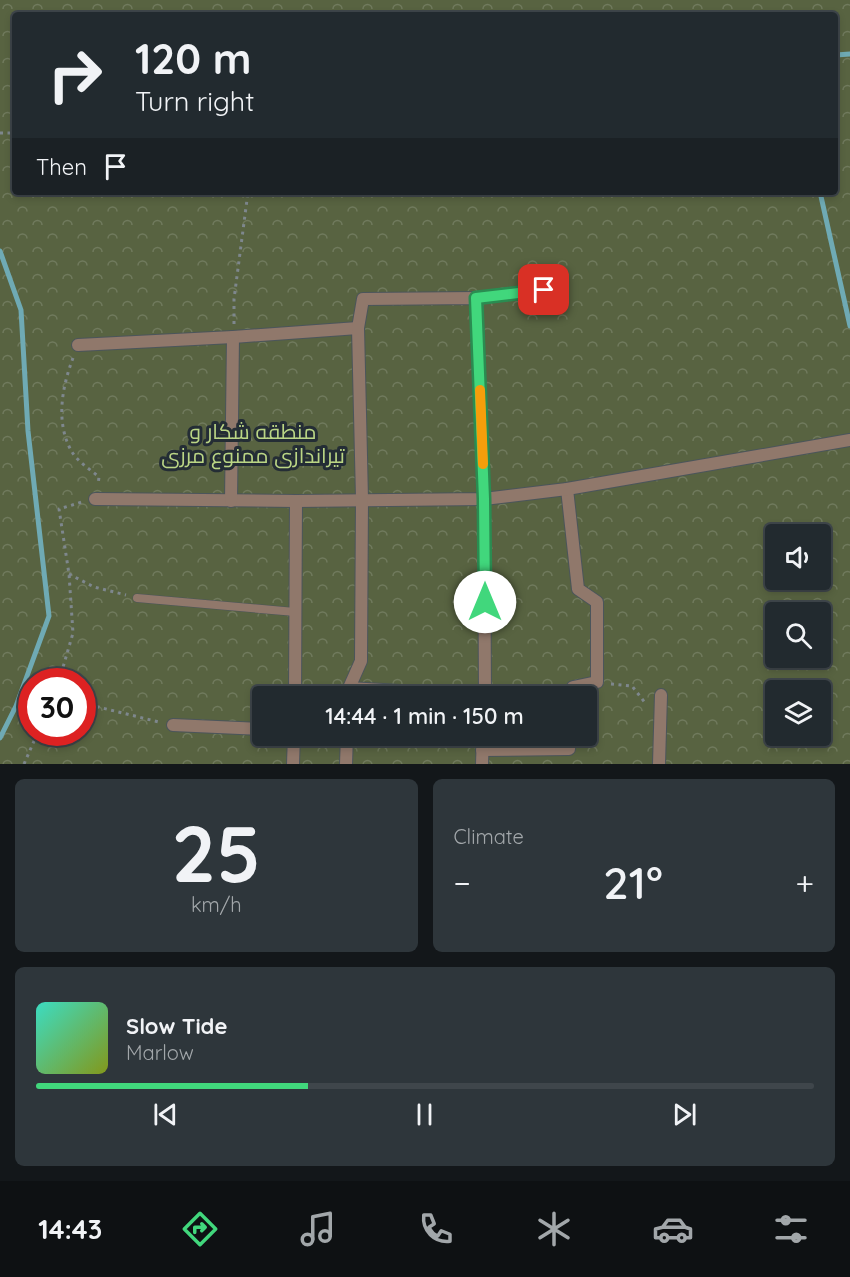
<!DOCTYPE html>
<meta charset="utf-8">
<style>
body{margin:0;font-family:Quicksand,Cairo,sans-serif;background:#2e363b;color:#f1f3f6;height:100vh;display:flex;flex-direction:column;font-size:22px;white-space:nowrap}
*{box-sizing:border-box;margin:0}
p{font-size:20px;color:#a2a7aa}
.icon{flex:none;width:33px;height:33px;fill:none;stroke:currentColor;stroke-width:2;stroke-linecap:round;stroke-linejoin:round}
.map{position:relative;height:764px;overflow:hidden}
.sheet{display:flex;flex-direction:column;gap:15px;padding:15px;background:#13171a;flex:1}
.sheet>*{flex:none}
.top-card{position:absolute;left:12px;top:12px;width:826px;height:183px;border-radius:6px;box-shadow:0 3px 9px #0003,0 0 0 2px #3f464b;background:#222a2f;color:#f1f3f6;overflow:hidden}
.controls{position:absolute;left:765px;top:524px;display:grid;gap:12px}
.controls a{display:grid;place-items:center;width:66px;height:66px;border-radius:6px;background:#222a2f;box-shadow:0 3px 9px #0003,0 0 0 2px #3f464b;font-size:30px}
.speed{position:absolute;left:18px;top:668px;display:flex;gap:12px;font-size:30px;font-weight:700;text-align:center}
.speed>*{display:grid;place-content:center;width:78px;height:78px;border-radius:50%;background:#222a2f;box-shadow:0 3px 9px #0003,0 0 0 2px #3f464b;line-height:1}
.speed .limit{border:9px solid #d22;background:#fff;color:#111}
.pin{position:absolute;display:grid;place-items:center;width:51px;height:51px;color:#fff;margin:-26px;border-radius:12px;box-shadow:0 3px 9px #0006}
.me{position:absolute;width:66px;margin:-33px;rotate:0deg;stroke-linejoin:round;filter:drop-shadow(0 0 4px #0008)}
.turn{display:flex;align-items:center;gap:21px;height:126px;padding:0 24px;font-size:27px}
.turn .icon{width:78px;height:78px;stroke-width:2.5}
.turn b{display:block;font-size:42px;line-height:51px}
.then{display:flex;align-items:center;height:57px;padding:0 24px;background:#0003;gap:12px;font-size:22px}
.big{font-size:45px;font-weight:600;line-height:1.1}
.sheet .card{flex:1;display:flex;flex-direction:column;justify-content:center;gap:9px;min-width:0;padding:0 21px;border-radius:9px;background:#2e363b}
.sheet .dial{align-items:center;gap:0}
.dial b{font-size:78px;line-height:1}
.song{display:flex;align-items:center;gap:18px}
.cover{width:72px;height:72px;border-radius:9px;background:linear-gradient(135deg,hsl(170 70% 55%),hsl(70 70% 35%))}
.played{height:6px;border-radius:3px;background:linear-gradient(90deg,#41d77c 35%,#3f464b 35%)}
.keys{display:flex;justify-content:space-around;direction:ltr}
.heat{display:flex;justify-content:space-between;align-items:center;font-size:33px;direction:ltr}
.sheet .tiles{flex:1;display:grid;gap:15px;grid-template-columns:1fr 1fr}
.card:last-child{grid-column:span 2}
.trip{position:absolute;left:252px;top:686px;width:345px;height:60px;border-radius:6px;background:#222a2f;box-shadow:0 3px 9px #0003,0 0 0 2px #3f464b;font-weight:600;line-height:60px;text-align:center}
.tab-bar{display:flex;height:96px;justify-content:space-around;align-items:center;background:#0e1113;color:#a2a7aa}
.tab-bar .icon{width:42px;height:42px}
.tab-bar .selected{color:#41d77c}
.tab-bar b{font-size:27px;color:#f1f3f6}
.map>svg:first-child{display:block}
.park{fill:url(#park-crowns);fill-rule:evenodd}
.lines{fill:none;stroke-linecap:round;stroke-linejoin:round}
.stream{stroke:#6faab4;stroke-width:5}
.lane-casing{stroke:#4b555b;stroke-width:9}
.street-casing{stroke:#4b555b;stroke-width:14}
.path{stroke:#7e878d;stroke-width:3;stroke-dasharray:3 4.5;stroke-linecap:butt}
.lane{stroke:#90786b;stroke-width:8}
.street{stroke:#90786b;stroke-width:12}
.route-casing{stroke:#2a8c51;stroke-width:15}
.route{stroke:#41d77c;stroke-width:10}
.slow{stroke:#f59e0b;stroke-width:10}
.labels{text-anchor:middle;stroke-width:6;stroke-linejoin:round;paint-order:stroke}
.park-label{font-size:21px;fill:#bbd685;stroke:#242d35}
</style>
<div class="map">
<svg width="850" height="764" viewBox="0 0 850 764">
<defs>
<pattern id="park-crowns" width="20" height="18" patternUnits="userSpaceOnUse" patternTransform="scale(1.5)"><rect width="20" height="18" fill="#586341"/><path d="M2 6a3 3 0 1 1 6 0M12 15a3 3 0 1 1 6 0" fill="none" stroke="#707a5d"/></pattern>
</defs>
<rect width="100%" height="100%" fill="#2e383f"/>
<!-- park -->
<path class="park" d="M0 0H850V764H0ZM15 15H836V192H15ZM776 534H820V579H776ZM776 612H820V657H776ZM32 681H82V732H32ZM776 690H820V735H776ZM262 696H586V735H262Z"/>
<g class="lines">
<!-- stream -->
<g class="stream">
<polyline points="836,55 850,54"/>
<polyline points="820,192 850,326"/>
<polyline points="0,251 21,310 28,431 49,616 16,706 0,738"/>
</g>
<defs>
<g id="lane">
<polyline points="476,298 544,290"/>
<polyline points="137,598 295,612"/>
</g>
<g id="street">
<polyline points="78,345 233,337 358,328"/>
<polyline points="567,489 578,589 597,602 597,682 573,687 572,696"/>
<polyline points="95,499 296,501 484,499 567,489 850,440"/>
<polyline points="231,501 233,337"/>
<polyline points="349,688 485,696"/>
<polyline points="295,696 296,501"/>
<polyline points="349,696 349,688 361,661 362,499 358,328 363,299 476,298 484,499 485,696"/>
<polyline points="173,725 262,729"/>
<polyline points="482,750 569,749 570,735"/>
<polyline points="293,764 294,735"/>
<polyline points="346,764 347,735"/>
<polyline points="482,764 483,735"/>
<polyline points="659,764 661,695"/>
</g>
</defs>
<!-- lane casing -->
<use href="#lane" class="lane-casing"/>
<!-- street casing -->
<use href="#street" class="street-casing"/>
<!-- path -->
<g class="path">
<polyline points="0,133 15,133"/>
<polyline points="234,324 234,299 248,192"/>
<path d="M73 358C62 387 55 423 72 452 78 462 91 470 99 477L98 485"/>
<polyline points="69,574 94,587 126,595"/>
<polyline points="59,681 73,633 69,574 59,509 82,502"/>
<polyline points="611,684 632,686 646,704"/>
<polyline points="82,703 159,722"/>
<polyline points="24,764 38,732"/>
</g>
<!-- lane -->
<use href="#lane" class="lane"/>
<!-- street -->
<use href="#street" class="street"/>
</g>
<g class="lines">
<defs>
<polyline id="route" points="485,602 484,499 476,298 544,290"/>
</defs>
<!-- route casing -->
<use href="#route" class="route-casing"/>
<!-- route -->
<use href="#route" class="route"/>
<!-- slow -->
<polyline class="slow" points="480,390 483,464"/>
</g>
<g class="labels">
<!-- park labels -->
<g class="park-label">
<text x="253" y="439">منطقه شکار و<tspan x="253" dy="24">تیراندازی ممنوع مرزی</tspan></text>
</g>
</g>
</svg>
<div class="controls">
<a><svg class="icon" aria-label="sound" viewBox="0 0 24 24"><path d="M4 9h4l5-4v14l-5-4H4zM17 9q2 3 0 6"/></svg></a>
<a><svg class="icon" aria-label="search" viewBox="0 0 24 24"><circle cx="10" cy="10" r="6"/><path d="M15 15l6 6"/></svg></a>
<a><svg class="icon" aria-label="layers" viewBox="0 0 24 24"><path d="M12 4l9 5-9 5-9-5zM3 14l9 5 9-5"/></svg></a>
</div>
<div class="speed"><div class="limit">30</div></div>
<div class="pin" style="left:544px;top:290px;background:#d93025"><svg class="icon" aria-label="arrive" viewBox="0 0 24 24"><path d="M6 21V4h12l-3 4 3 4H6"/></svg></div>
<svg class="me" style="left:485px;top:602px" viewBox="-20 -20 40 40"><circle r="19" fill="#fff"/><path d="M0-13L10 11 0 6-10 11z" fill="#41d77c"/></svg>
<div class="trip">14:44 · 1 min · 150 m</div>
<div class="top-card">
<div class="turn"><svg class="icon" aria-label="right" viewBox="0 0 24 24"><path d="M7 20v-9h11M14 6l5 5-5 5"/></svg><div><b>120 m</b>Turn right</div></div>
<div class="then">Then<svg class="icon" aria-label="arrive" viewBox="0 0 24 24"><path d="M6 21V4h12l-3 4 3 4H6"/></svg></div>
</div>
</div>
<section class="sheet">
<div class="tiles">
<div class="card dial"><b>25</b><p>km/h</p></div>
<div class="card"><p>Climate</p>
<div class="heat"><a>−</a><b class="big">21°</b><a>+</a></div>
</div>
<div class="card">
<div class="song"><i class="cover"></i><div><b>Slow Tide</b><p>Marlow</p></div></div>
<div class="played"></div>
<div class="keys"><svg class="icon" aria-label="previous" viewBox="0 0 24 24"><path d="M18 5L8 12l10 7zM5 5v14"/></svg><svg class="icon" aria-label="pause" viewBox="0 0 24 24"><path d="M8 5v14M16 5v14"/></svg><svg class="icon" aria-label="next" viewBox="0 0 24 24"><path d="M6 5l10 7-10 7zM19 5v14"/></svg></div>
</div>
</div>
</section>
<nav class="tab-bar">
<b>14:43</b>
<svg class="icon selected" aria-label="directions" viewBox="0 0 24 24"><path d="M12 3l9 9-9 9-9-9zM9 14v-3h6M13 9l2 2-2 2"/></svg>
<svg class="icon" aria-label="music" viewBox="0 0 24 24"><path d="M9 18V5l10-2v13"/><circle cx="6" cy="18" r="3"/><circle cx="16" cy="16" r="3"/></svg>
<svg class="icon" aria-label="phone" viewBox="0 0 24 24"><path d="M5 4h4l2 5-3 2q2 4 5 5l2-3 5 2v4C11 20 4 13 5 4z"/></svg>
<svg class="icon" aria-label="climate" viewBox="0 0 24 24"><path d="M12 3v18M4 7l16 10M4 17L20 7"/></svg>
<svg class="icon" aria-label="car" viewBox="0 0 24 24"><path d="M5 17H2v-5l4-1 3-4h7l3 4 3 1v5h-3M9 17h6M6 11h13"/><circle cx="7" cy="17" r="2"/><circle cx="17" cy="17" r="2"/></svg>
<svg class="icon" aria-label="filters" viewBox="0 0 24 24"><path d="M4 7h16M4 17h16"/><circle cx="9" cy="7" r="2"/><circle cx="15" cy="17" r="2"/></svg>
</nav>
